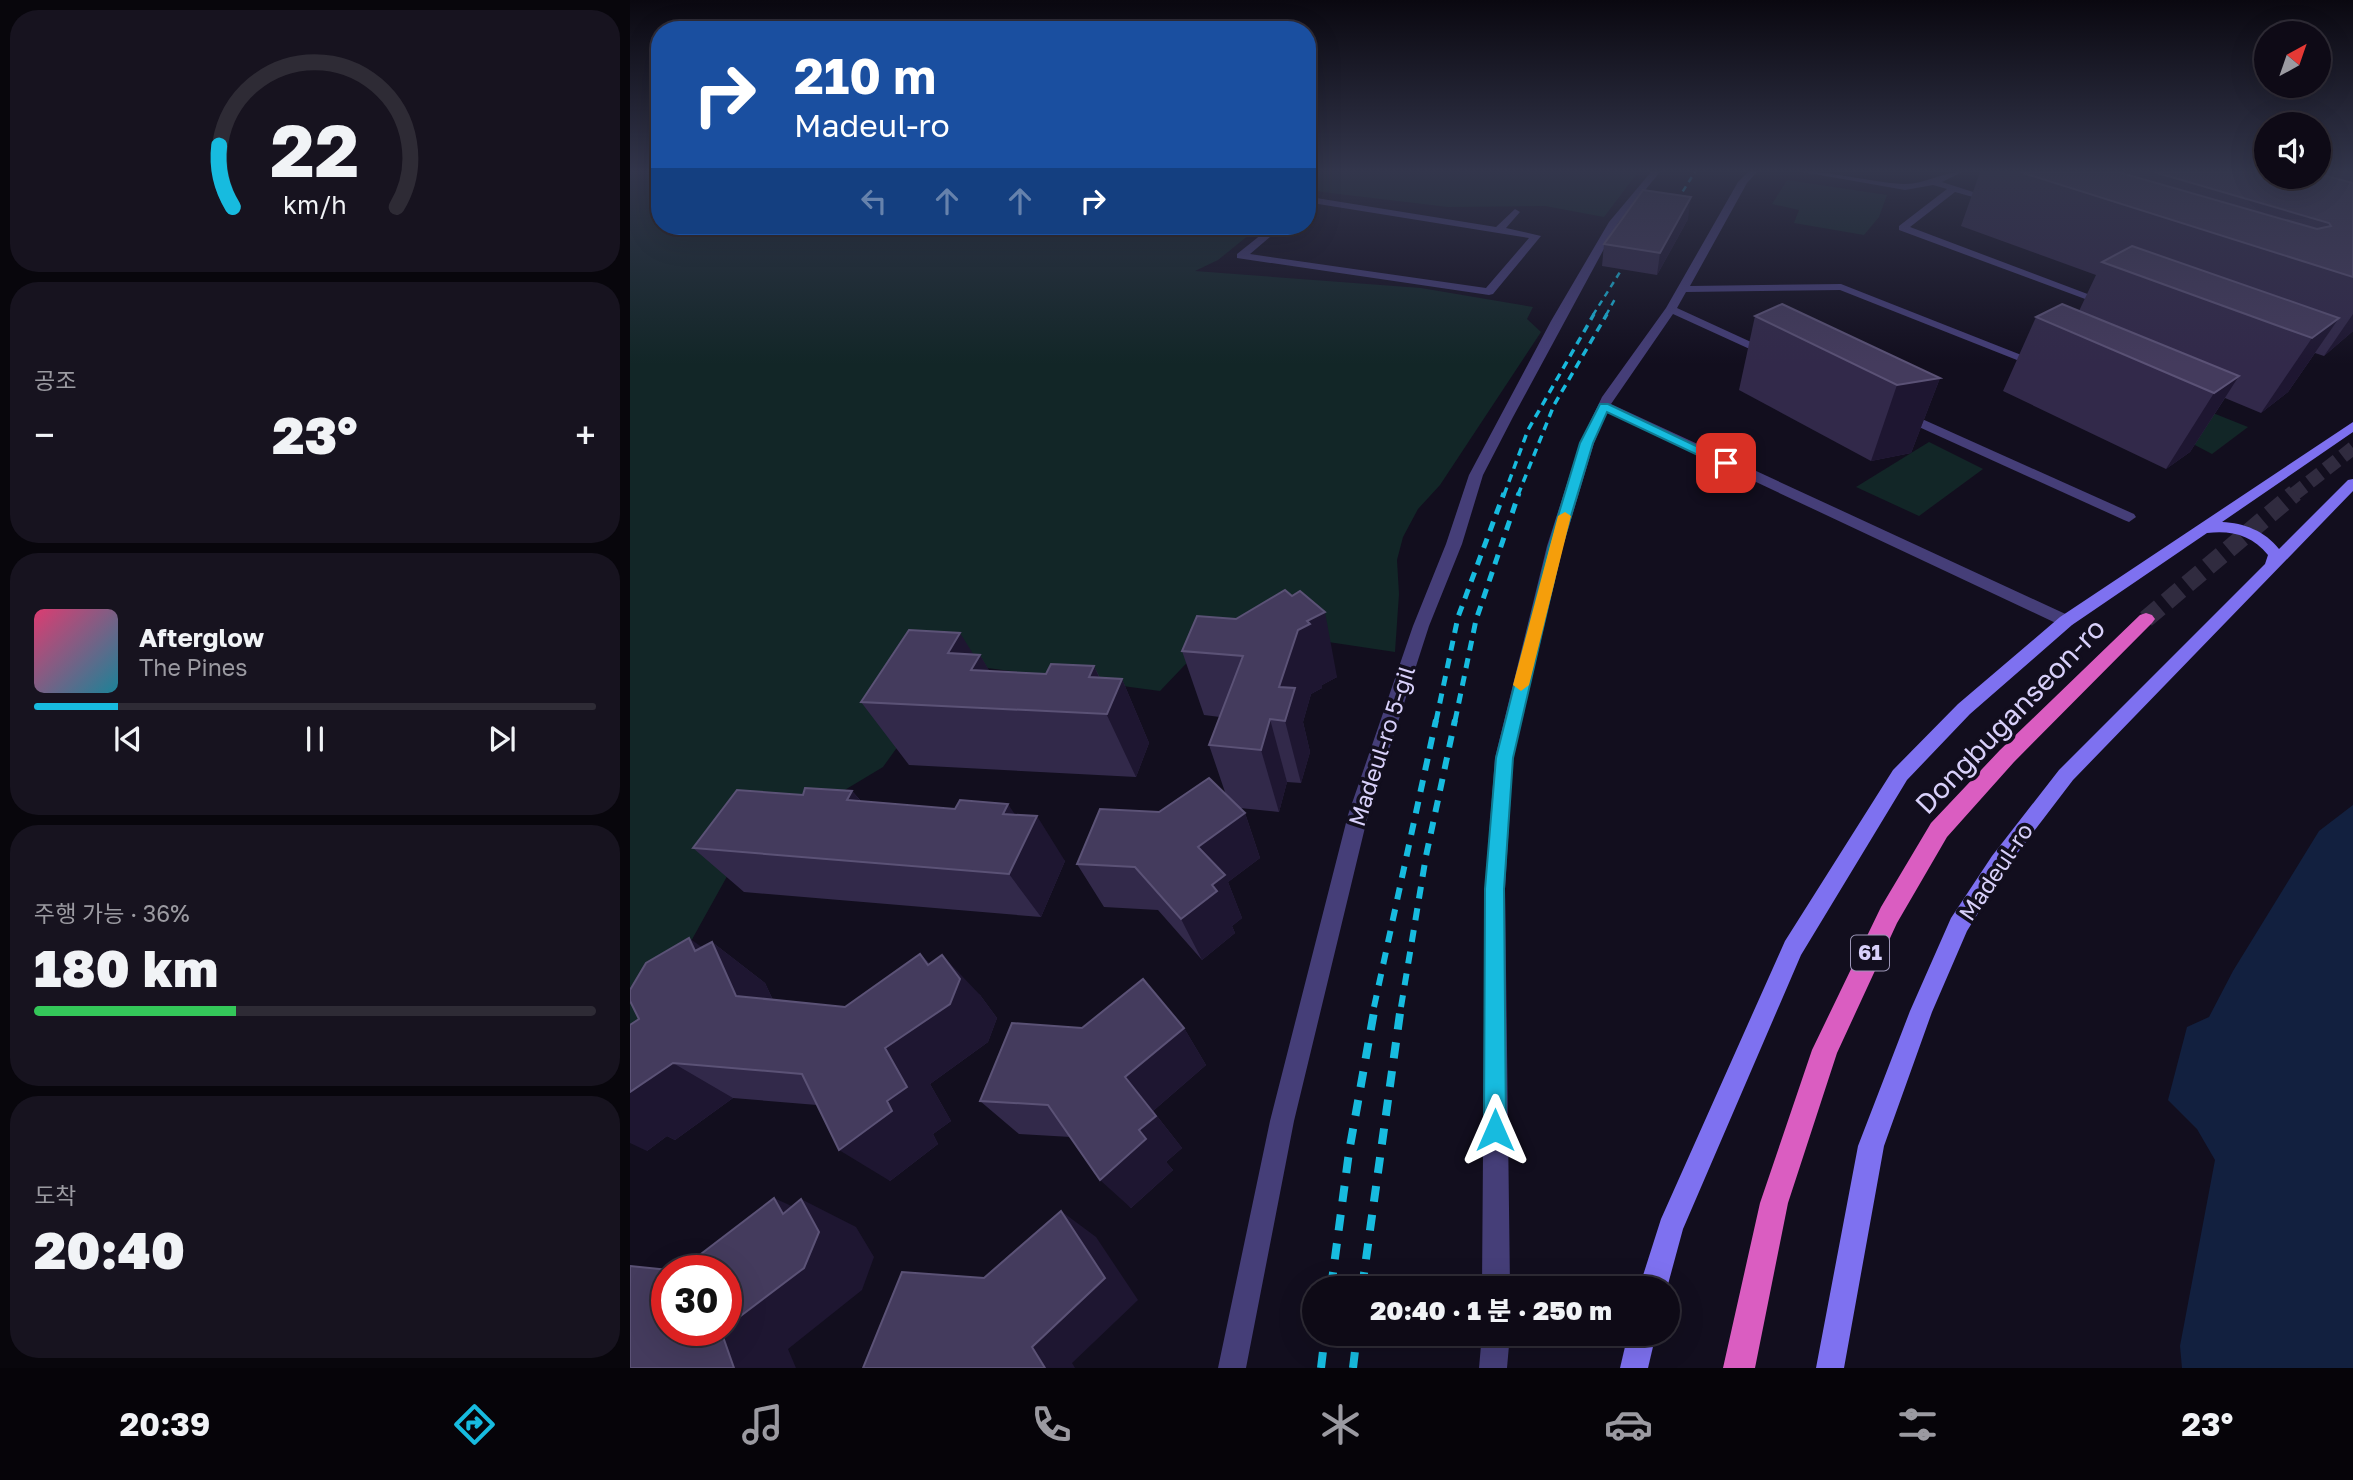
<!DOCTYPE html>
<html lang="ko">
<meta charset="utf-8">
<style>
body{margin:0;font-family:"Golos Text","Noto Sans KR",sans-serif;background:#17131f;color:#f1f3f6;height:100vh;display:flex;flex-direction:column;font-size:26px;white-space:nowrap}
*{box-sizing:border-box;margin:0}
p{font-size:23px;color:#9b9aa1}
.icon{flex:none;width:38px;height:38px;fill:none;stroke:currentColor;stroke-width:2;stroke-linecap:round;stroke-linejoin:round}
.map{position:relative;flex:1;overflow:hidden}
.drawer{display:flex;flex-direction:column;gap:10px;padding:10px;background:#08060c;width:630px}
.drawer>*{flex:none}
.guide{position:absolute;left:21px;top:21px;width:665px;height:214px;border-radius:28px;box-shadow:0 7px 28px #0002,0 0 0 2px #2e2b35;background:#1a4fa0;color:#fff;overflow:hidden}
.needle{width:46px;rotate:40deg}
.buttons{position:absolute;left:1624px;top:21px;display:grid;gap:14px}
.buttons a{display:grid;place-items:center;width:77px;height:77px;border-radius:50%;background:#0e0a16;box-shadow:0 7px 28px #0002,0 0 0 2px #2e2b35;font-size:35px}
.speed{position:absolute;left:21px;top:1255px;display:flex;gap:14px;font-size:35px;font-weight:700;text-align:center}
.speed>*{display:grid;place-content:center;width:91px;height:91px;border-radius:50%;background:#0e0a16;box-shadow:0 7px 28px #0002,0 0 0 2px #2e2b35;line-height:1}
.speed .limit{border:10px solid #d22;background:#fff;color:#111}
.pin{position:absolute;display:grid;place-items:center;width:60px;height:60px;color:#fff;margin:-30px;border-radius:14px;box-shadow:0 4px 10px #0006}
.me{position:absolute;width:77px;margin:-38px;rotate:0deg;stroke-linejoin:round;filter:drop-shadow(0 0 5px #0008)}
.turn{display:flex;align-items:center;gap:24px;height:147px;padding:0 28px;font-size:32px}
.turn .icon{width:91px;height:91px;stroke-width:2.5}
.turn b{display:block;font-size:49px;line-height:60px}
.lanes{display:flex;align-items:center;height:66px;padding:0 28px;background:#0003;justify-content:center;gap:35px;direction:ltr}
.lanes .off{opacity:.35}
.big{font-size:52px;font-weight:800;line-height:1.1}
.drawer .widget{flex:1;display:flex;flex-direction:column;justify-content:center;gap:10px;min-width:0;padding:0 24px;border-radius:28px;background:#17131f}
.drawer .dial{align-items:center;gap:0}
.dial svg{height:182px;overflow:visible;fill:none;stroke:#2e2b35;stroke-width:7;stroke-linecap:round;text-anchor:middle}
.dial text{fill:#f1f3f6;stroke:none}
.song{display:flex;align-items:center;gap:21px}
.cover{width:84px;height:84px;border-radius:10px;background:linear-gradient(135deg,hsl(340 70% 55%),hsl(190 70% 35%))}
.played{height:7px;border-radius:4px;background:linear-gradient(90deg,#17bbdf 15%,#2e2b35 15%)}
.keys{display:flex;justify-content:space-around;direction:ltr}
.heat{display:flex;justify-content:space-between;align-items:center;font-size:38px;direction:ltr}
.charge{height:10px;border-radius:5px;background:linear-gradient(90deg,#34c759 36%,#2e2b35 0)}
.trip{position:absolute;left:672px;top:1276px;width:378px;height:70px;border-radius:35px;background:#0e0a16;box-shadow:0 7px 28px #0002,0 0 0 2px #2e2b35;font-weight:800;line-height:70px;text-align:center}
.dock{display:flex;height:112px;justify-content:space-around;align-items:center;background:#060409;color:#9b9aa1}
.dock .icon{width:49px;height:49px}
.dock .current{color:#17bbdf}
.dock b{font-size:32px;color:#f1f3f6}
main{display:flex;flex:1;min-height:0}
.map>svg:first-child{display:block}
.green{fill:#122627}
.water{fill:#12203f}
.lines{fill:none;stroke-linecap:round;stroke-linejoin:round}
.trunk-tunnel-far1{stroke:#302b3f;stroke-width:14;stroke-dasharray:14 7;stroke-linecap:butt}
.trunk-tunnel{stroke:#302b3f;stroke-width:18;stroke-dasharray:18 9;stroke-linecap:butt}
.minor{fill:#453e78;fill-rule:evenodd}
.secondary{fill:#7e71f0;fill-rule:evenodd}
.trunk{fill:#da5dc1;fill-rule:evenodd}
.rail-far4{stroke:#17bbdf;stroke-width:2.5;stroke-dasharray:6 5;stroke-linecap:butt}
.rail-far3{stroke:#17bbdf;stroke-width:3.5;stroke-dasharray:8 6;stroke-linecap:butt}
.rail-far2{stroke:#17bbdf;stroke-width:5;stroke-dasharray:10 8;stroke-linecap:butt}
.rail-far1{stroke:#17bbdf;stroke-width:6;stroke-dasharray:12 10;stroke-linecap:butt}
.rail{stroke:#17bbdf;stroke-width:8;stroke-dasharray:16 13;stroke-linecap:butt}
.wall{fill:#32294a}
.shaded-wall{fill:#1e1631}
.building{fill:#443b5d;stroke:#5b5276;stroke-width:2}
.route{fill:#17bbdf;stroke:#0f7a91;stroke-width:2}
.slow{fill:#f59e0b}
.labels{text-anchor:middle;stroke-width:7;stroke-linejoin:round;paint-order:stroke}
.shield{fill:#120e1e;stroke:#9d96b8;stroke-width:2}
.shield-label{font-size:21px;font-weight:bold;fill:#d8d0fa}
.street-label{font-size:23px;fill:#d8d0fa;stroke:#120e1e}
.near-street-label{font-size:28px;fill:#d8d0fa;stroke:#120e1e}
</style>
<main>
<section class="drawer">
<div class="widget dial"><svg viewBox="0 0 100 80">
<path d="M14 69A42 42 0 1 1 86 69"/>
<path d="M14 69A42 42 0 0 1 8 42" stroke="#17bbdf"/>
<text x="50" y="56" font-size="32" font-weight="700">22</text>
<text x="50" y="72" font-size="11">km/h</text>
</svg></div>
<div class="widget"><p>공조</p>
<div class="heat"><a>−</a><b class="big">23°</b><a>+</a></div>
</div>
<div class="widget">
<div class="song"><i class="cover"></i><div><b>Afterglow</b><p>The Pines</p></div></div>
<div class="played"></div>
<div class="keys"><svg class="icon" aria-label="previous" viewBox="0 0 24 24"><path d="M18 5L8 12l10 7zM5 5v14"/></svg><svg class="icon" aria-label="pause" viewBox="0 0 24 24"><path d="M8 5v14M16 5v14"/></svg><svg class="icon" aria-label="next" viewBox="0 0 24 24"><path d="M6 5l10 7-10 7zM19 5v14"/></svg></div>
</div>
<div class="widget"><p>주행 가능 · 36%</p><b class="big">180 km</b><div class="charge"></div></div>
<div class="widget"><p>도착</p><b class="big">20:40</b></div>
</section>
<div class="map">
<svg width="1723" height="1368" viewBox="0 0 1723 1368">
<rect width="100%" height="100%" fill="#120e1e"/>
<!-- green -->
<g class="green">
<polygon points="0,172 30,172 30,226 630,226 588,260 565,271 791,288 903,307 897,319 911,332 810,485 788,509 773,537 767,560 769,594 765,652 592,626 530,691 327,664 253,767 110,853 0,1051"/>
<polygon points="677,172 1008,172 974,217 915,206 818,207 692,192 677,187"/>
<polygon points="1157,180 1257,195 1249,217 1234,235 1164,223 1169,210 1142,204"/>
<polygon points="1538,395 1618,427 1582,454 1515,419"/>
<polygon points="1299,442 1353,469 1289,516 1226,487"/>
</g>
<!-- water -->
<polygon class="water" points="1723,805 1723,1368 1552,1368 1550,1346 1585,1160 1567,1129 1538,1100 1557,1027 1579,1017 1603,971 1689,831"/>
<g class="lines">
<!-- trunk-tunnel-far1 -->
<polyline class="trunk-tunnel-far1" points="1663,495 1723,448"/>
<!-- trunk-tunnel -->
<polyline class="trunk-tunnel" points="1516,619 1665,493"/>
<!-- minor -->
<g class="minor">
<polygon points="1021,172 1030,172 988,223 883,417 853,475 832,544 799,626 738,815 664,1121 616,1368 588,1368 640,1121 718,815 783,626 816,544 839,475 921,321 979,222"/>
<polygon points="1118,172 1127,172 1117,183 1060,286 1211,284 1417,365 1407,368 1210,290 1056,292 1047,308 1145,353 1135,356 1043,314 981,404 1442,617 1444,621 1442,625 1430,625 977,412 964,443 933,546 883,758 875,889 880,1288 852,1288 855,889 865,758 917,546 950,443 972,397 1036,308 1108,182"/>
<path d="M1173 172C1207 172 1239 182 1273 184 1293 185 1312 172 1332 172L1312 182 1368 200V204L1325 192 1280 227 1484 304 1474 306 1269 230V226L1317 189 1303 185 1275 190Z"/>
<polygon points="680,197 866,227 885,209 890,212 876,228 911,236 863,294 859,295 607,258 607,254 642,226 653,226 620,254 856,288 899,238 682,203 677,205 677,198"/>
<polygon points="1272,410 1504,514 1506,517 1499,522 1494,520 1267,417 1265,414"/>
<polygon points="852,1334 880,1334 877,1368 849,1368"/>
</g>
<!-- secondary -->
<g class="secondary">
<path d="M1723 422V432L1592 522C1614 523 1635 531 1649 549L1718 480 1723 479V491L1443 780 1376 868 1337 931 1302 1012 1254 1146 1214 1368H1186L1228 1146 1280 1011 1321 918 1362 856 1429 770 1635 564 1638 555C1622 535 1601 530 1577 533L1442 625 1340 714 1277 780 1171 955 1053 1229 1037 1288H1009L1031 1219 1155 941 1263 770 1328 704 1430 617Z"/>
<polygon points="998,1334 1026,1334 1018,1368 990,1368"/>
</g>
<!-- trunk -->
<polygon class="trunk" points="1516,613 1522,615 1525,619 1522,623 1384,762 1317,837 1267,923 1207,1053 1158,1203 1125,1368 1093,1368 1130,1203 1182,1050 1251,907 1301,823 1370,750 1510,615"/>
<!-- rail-far4 -->
<g class="rail-far4">
<polyline points="1041,210 1065,172"/>
<polyline points="963,315 1002,253"/>
<polyline points="976,315 985,299"/>
</g>
<!-- rail-far3 -->
<g class="rail-far3">
<polyline points="874,495 898,430 964,314"/>
<polyline points="888,495 924,405 977,314"/>
</g>
<!-- rail-far2 -->
<g class="rail-far2">
<polyline points="806,721 828,617 874,493"/>
<polyline points="825,721 846,620 889,493"/>
</g>
<!-- rail-far1 -->
<g class="rail-far1">
<polyline points="744,1007 806,720"/>
<polyline points="771,1007 796,856 825,720"/>
</g>
<!-- rail -->
<g class="rail">
<polyline points="701,1288 719,1152 745,1006"/>
<polyline points="732,1288 771,1006"/>
<polyline points="691,1368 695,1334"/>
<polyline points="723,1368 727,1334"/>
</g>
</g>
<!-- wall -->
<g class="wall">
<polygon points="1350,172 1636,172 1689,177 1689,172 1723,172 1723,331 1694,356 1685,353 1658,392 1631,413 1595,398 1560,452 1536,469 1373,391 1406,317 1449,311 1466,275 1331,226"/>
<polygon points="1058,219 1027,275 972,266 974,244"/>
<polygon points="1125,316 1310,378 1281,453 1241,461 1109,390"/>
<polygon points="662,596 707,677 692,685 692,688 681,694 673,722 680,752 671,783 657,782 649,812 610,808 615,813 630,858 598,882 612,918 602,926 605,933 572,960 528,910 474,907 447,864 529,812 596,795 579,745 590,717 574,715 552,651 606,619"/>
<polygon points="343,654 350,655 359,671 416,674 464,666 470,678 492,679 519,743 506,777 279,765 231,702"/>
<polygon points="222,791 231,801 385,814 435,861 411,917 114,892 63,848 173,795"/>
<polygon points="82,942 135,983 143,1000 215,1007 290,954 300,964 350,995 367,1018 358,1042 300,1084 321,1121 303,1134 308,1144 260,1181 187,1105 103,1098 45,1140 37,1136 17,1151 9,1019 72,947"/>
<polygon points="452,1028 554,1028 576,1065 523,1111 552,1148 536,1162 543,1170 501,1208 441,1137 389,1134 350,1101"/>
</g>
<!-- shaded-wall -->
<g class="shaded-wall">
<polygon points="1061,197 1058,219 1027,275 1030,253"/>
<polygon points="1723,314 1723,331 1694,356"/>
<polygon points="1709,318 1658,392 1631,413 1682,338"/>
<polygon points="1609,376 1560,452 1536,469 1584,393"/>
<polygon points="1310,378 1281,453 1241,461 1267,385"/>
<polygon points="695,612 707,677 692,685 692,688 681,694 673,722 680,752 671,783 655,721 649,687 668,630 677,621"/>
<polygon points="330,633 347,660 350,655 382,709 318,653"/>
<polygon points="464,666 481,703 492,679 519,743 506,777 459,677"/>
<polygon points="640,719 657,782 649,812 631,750"/>
<polygon points="222,791 261,837 217,800"/>
<polygon points="378,804 398,834 407,816 435,861 411,917 379,874 373,814"/>
<polygon points="615,813 630,858 598,882 612,918 602,926 605,933 572,960 551,919 568,847"/>
<polygon points="59,938 90,960 82,942 135,983 159,1035 106,996 65,951"/>
<polygon points="290,954 325,990 312,955 350,995 367,1018 358,1042 300,1084 321,1121 303,1134 308,1144 260,1181 209,1150 257,1101 255,1048 298,965"/>
<polygon points="554,1028 576,1065 523,1111 552,1148 536,1162 543,1170 501,1208 470,1180 509,1130 495,1077"/>
<polygon points="43,1063 103,1098 45,1140 37,1136 17,1151 0,1143 0,1092"/>
<polygon points="144,1198 179,1214 171,1199 226,1227 244,1257 232,1290 158,1349 166,1368 104,1368 91,1331 96,1330 96,1327 153,1214"/>
<polygon points="431,1211 466,1237 508,1300 442,1363 445,1368 415,1368 402,1347"/>
</g>
<!-- building -->
<g class="building">
<polygon points="1390,172 1488,172 1687,229 1701,226 1699,223 1524,172 1636,172 1636,177 1689,177 1689,174 1723,183 1723,277"/>
<polygon points="1013,190 1061,197 1030,253 974,244"/>
<polygon points="1502,246 1709,318 1682,338 1472,262"/>
<polygon points="1152,304 1310,378 1267,385 1125,316"/>
<polygon points="1432,304 1609,376 1584,393 1406,317"/>
<polygon points="655,590 662,596 670,591 695,612 677,621 680,624 668,630 649,687 665,688 655,721 640,719 631,750 579,745 613,656 552,651 567,616 606,619"/>
<polygon points="279,630 330,633 318,653 350,655 341,670 416,674 421,664 464,666 459,677 492,679 477,714 231,702"/>
<polygon points="579,778 615,813 568,847 595,875 582,885 587,891 551,919 505,867 447,864 470,809 529,812"/>
<polygon points="175,788 222,791 217,800 325,809 330,800 378,804 373,814 407,816 379,874 63,848 107,790 173,795"/>
<polygon points="59,938 65,951 82,942 106,996 215,1007 290,954 298,965 312,955 330,979 320,1004 255,1048 277,1087 257,1101 262,1111 209,1150 172,1074 43,1063 0,1092 0,1025 9,1019 0,1001 0,990 16,963"/>
<polygon points="513,979 554,1028 495,1077 526,1116 509,1130 516,1139 470,1180 418,1105 350,1101 382,1023 452,1028"/>
<polygon points="144,1198 153,1214 171,1199 189,1232 174,1268 96,1327 96,1270 50,1270"/>
<polygon points="431,1211 475,1278 402,1347 415,1368 233,1368 272,1272 354,1278"/>
<polygon points="0,1266 39,1270 37,1270 37,1330 92,1330 91,1331 104,1368 0,1368"/>
</g>
<!-- sky -->
<linearGradient id="sky" x2="0" y2="1"><stop stop-color="#0a0810"/><stop offset="0.47" stop-color="#33364c"/><stop offset="1" stop-color="#33364c" stop-opacity="0"/></linearGradient>
<rect width="1723" height="364" fill="url(#sky)"/>
<!-- route -->
<polygon class="route" points="970,404 978,404 1102,463 1096,467 1091,466 977,412 963,443 932,546 883,758 874,889 876,1130 873,1138 865,1141 857,1138 854,1130 855,889 866,758 919,546 950,443"/>
<!-- slow -->
<polygon class="slow" points="935,512 941,516 899,685 891,691 883,685 928,516"/>
<g class="labels">
<!-- shield labels -->
<rect class="shield" x="1221" y="935.5" width="38" height="35" rx="5"/>
<g class="shield-label">
<text x="1240" y="960">61</text>
</g>
<!-- street labels -->
<g class="street-label">
<text transform="translate(752 746) rotate(-72)" y="8">Madeul-ro 5-gil</text>
<text transform="translate(1366 872) rotate(-56)" y="8">Madeul-ro</text>
</g>
<!-- near-street labels -->
<g class="near-street-label">
<text transform="translate(1380 716) rotate(-46)" y="10">Dongbuganseon-ro</text>
</g>
</g>
</svg>
<div class="buttons">
<a><svg class="needle" viewBox="-14 -14 28 28"><path d="M0-13l5 13h-10z" fill="#e53935"/><path d="M0 13l5-13h-10z" fill="#9b9aa1"/></svg></a>
<a><svg class="icon" aria-label="sound" viewBox="0 0 24 24"><path d="M4 9h4l5-4v14l-5-4H4zM17 9q2 3 0 6"/></svg></a>
</div>
<div class="speed"><div class="limit">30</div></div>
<div class="pin" style="left:1096px;top:463px;background:#d93025"><svg class="icon" aria-label="arrive" viewBox="0 0 24 24"><path d="M6 21V4h12l-3 4 3 4H6"/></svg></div>
<svg class="me" style="left:865px;top:1130px" viewBox="-20 -20 40 40"><path d="M0-17L14 15 0 8-14 15z" fill="#17bbdf" stroke="#fff" stroke-width="4"/></svg>
<div class="trip">20:40 · 1 분 · 250 m</div>
<div class="guide">
<div class="turn"><svg class="icon" aria-label="right" viewBox="0 0 24 24"><path d="M7 20v-9h11M14 6l5 5-5 5"/></svg><div><b>210 m</b>Madeul-ro</div></div>
<div class="lanes"><svg class="icon off" aria-label="left" viewBox="0 0 24 24"><path d="M17 20v-9H6M10 6l-5 5 5 5"/></svg><svg class="icon off" aria-label="ahead" viewBox="0 0 24 24"><path d="M12 20V5M6 11l6-6 6 6"/></svg><svg class="icon off" aria-label="ahead" viewBox="0 0 24 24"><path d="M12 20V5M6 11l6-6 6 6"/></svg><svg class="icon" aria-label="right" viewBox="0 0 24 24"><path d="M7 20v-9h11M14 6l5 5-5 5"/></svg></div>
</div>
</div>
</main>
<nav class="dock">
<b>20:39</b>
<svg class="icon current" aria-label="directions" viewBox="0 0 24 24"><path d="M12 3l9 9-9 9-9-9zM9 14v-3h6M13 9l2 2-2 2"/></svg>
<svg class="icon" aria-label="music" viewBox="0 0 24 24"><path d="M9 18V5l10-2v13"/><circle cx="6" cy="18" r="3"/><circle cx="16" cy="16" r="3"/></svg>
<svg class="icon" aria-label="phone" viewBox="0 0 24 24"><path d="M5 4h4l2 5-3 2q2 4 5 5l2-3 5 2v4C11 20 4 13 5 4z"/></svg>
<svg class="icon" aria-label="climate" viewBox="0 0 24 24"><path d="M12 3v18M4 7l16 10M4 17L20 7"/></svg>
<svg class="icon" aria-label="car" viewBox="0 0 24 24"><path d="M5 17H2v-5l4-1 3-4h7l3 4 3 1v5h-3M9 17h6M6 11h13"/><circle cx="7" cy="17" r="2"/><circle cx="17" cy="17" r="2"/></svg>
<svg class="icon" aria-label="filters" viewBox="0 0 24 24"><path d="M4 7h16M4 17h16"/><circle cx="9" cy="7" r="2"/><circle cx="15" cy="17" r="2"/></svg>
<b>23°</b>
</nav>
